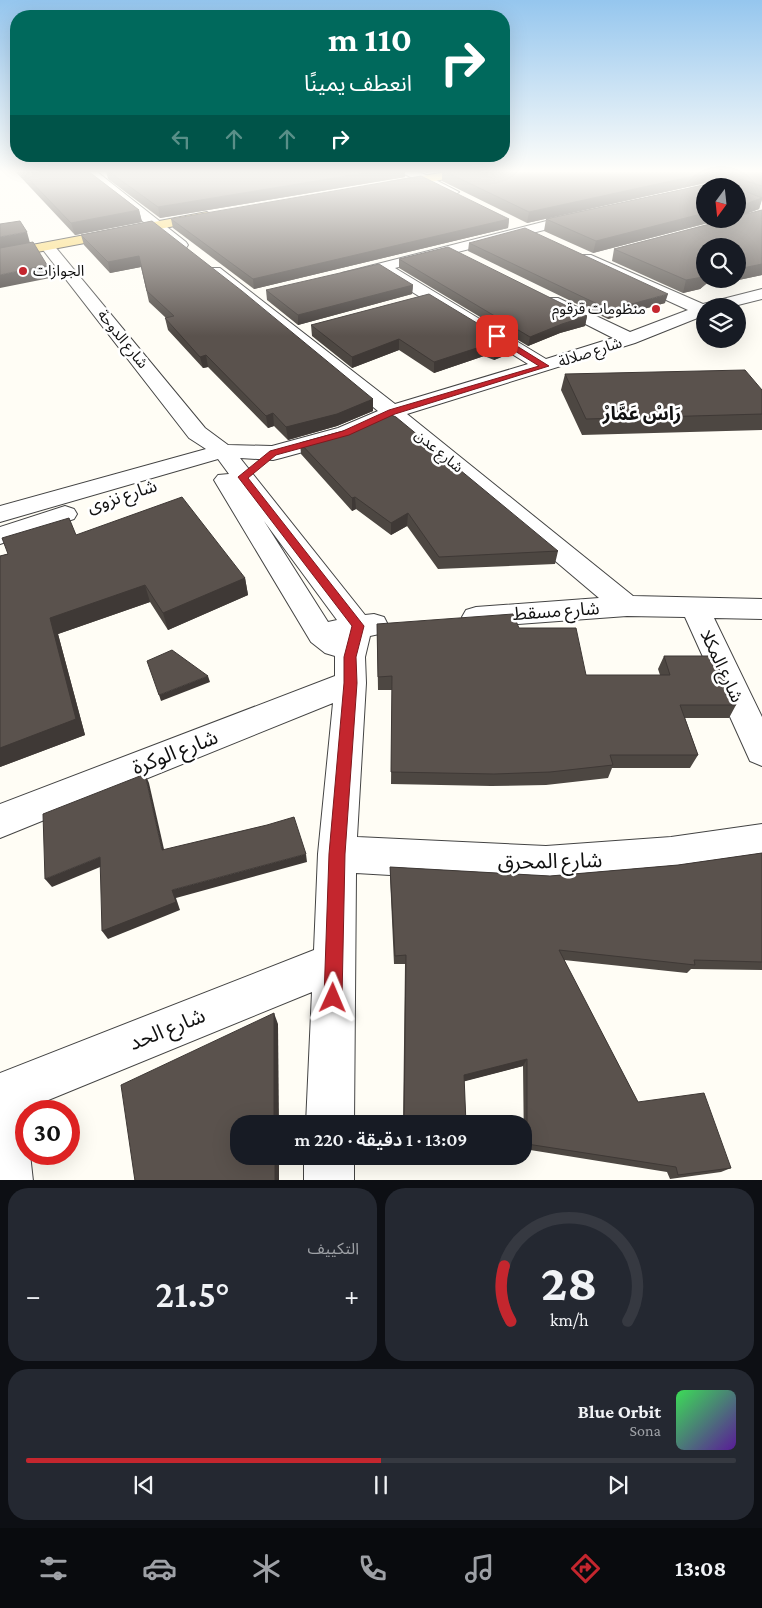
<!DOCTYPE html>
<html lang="ar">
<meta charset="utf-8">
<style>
body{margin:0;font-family:"Crimson Pro","Noto Sans Arabic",serif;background:#242831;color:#f1f3f6;direction:rtl;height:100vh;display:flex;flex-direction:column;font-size:19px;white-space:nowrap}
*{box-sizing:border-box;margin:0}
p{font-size:16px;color:#9ea1a6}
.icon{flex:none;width:28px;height:28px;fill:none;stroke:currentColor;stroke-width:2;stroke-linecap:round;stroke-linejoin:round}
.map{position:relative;height:1180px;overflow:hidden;direction:ltr}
.sheet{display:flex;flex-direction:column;gap:8px;padding:8px;background:#0d0f14;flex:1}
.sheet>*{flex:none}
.hud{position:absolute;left:10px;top:10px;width:500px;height:152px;border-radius:20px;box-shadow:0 5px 20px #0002;direction:rtl;background:#00695c;color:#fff;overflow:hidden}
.needle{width:32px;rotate:195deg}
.tools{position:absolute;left:696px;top:178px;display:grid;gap:10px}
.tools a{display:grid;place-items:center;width:50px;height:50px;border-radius:50%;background:#171b24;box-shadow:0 5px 20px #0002;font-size:25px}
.speed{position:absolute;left:15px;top:1100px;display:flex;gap:10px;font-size:25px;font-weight:700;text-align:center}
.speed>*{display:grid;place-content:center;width:65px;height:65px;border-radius:50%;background:#171b24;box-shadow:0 5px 20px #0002;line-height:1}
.speed .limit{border:8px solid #d22;background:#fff;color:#111}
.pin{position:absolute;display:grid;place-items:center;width:42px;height:42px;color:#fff;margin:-21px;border-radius:10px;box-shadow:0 2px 8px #0006}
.me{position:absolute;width:55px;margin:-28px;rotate:1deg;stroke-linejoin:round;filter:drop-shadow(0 0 4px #0008)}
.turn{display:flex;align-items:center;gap:18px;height:105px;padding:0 15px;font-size:22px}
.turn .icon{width:65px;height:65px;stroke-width:2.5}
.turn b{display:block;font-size:35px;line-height:42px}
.lanes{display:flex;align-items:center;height:48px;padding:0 15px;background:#0003;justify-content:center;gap:25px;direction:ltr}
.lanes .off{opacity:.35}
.big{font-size:38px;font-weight:600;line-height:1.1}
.sheet .card{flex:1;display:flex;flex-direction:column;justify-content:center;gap:8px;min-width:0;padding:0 18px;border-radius:20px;background:#242831}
.sheet .dial{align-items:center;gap:0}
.dial svg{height:130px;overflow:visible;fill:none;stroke:#363941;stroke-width:7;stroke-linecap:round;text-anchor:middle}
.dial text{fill:#f1f3f6;stroke:none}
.song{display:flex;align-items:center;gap:15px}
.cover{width:60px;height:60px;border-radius:8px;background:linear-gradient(135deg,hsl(130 70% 55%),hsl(270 70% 35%))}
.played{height:5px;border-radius:2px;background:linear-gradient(90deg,#c4262e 50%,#363941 50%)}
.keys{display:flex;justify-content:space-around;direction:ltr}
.heat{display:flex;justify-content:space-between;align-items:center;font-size:28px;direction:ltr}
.sheet .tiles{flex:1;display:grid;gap:8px;grid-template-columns:1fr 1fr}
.card:last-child{grid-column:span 2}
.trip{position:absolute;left:230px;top:1115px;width:302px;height:50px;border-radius:20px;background:#171b24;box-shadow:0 5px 20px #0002;font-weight:600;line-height:50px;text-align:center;direction:rtl}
.dock{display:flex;height:80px;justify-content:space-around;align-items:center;background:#090b0e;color:#9ea1a6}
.dock .icon{width:35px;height:35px}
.dock .current{color:#c4262e}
.dock b{font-size:22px;color:#f1f3f6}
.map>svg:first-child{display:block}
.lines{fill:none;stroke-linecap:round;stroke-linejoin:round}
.minor-casing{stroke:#444;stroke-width:2}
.primary-casing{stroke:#222;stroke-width:2}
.minor{fill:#fff;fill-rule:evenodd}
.primary{fill:#f9d66b;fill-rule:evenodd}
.wall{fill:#4d4742}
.shaded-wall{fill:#3f3936}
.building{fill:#5a524d;stroke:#3f3936}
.route{fill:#c4262e;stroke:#7f191e}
.poi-dot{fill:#c4262e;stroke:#fff;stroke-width:2}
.labels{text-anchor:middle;stroke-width:5;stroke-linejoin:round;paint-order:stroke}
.far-poi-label{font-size:15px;fill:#111;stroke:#fff;text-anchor:start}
.far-street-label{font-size:15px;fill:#111;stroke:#fff}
.street-label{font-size:18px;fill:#111;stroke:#fff}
.far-district-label{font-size:19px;font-weight:bold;fill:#111;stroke:#fff}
.near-street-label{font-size:21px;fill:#111;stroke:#fff}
</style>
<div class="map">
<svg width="762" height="1181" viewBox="0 0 762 1181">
<rect width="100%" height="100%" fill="#fffdf5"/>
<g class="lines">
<defs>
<g id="minor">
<polygon points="84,171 96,171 186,242 188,245 186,248 176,248 89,178"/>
<polygon points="398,171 416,171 426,175 459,192 453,196 449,195"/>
<path d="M582 212 587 213 589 216 587 219 395 268 546 359 613 338 546 304 544 301 546 298H558L630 332 688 310 581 261 579 258 581 255H591L703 304 762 289V299L734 306H705V315L635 343 407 414 633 596 762 599V619L714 618 762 717V766L750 761 685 617 627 616 476 627 466 624 462 617 466 610 476 607 599 598 390 421 354 438 281 458 273 460 240 458 365 615 374 614 384 617 388 625 384 633 370 636 365 657 366 683 357 837 546 846 671 837 762 824V860L671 873 546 884 356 873 354 1124H306L312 992 24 1110 26 1154H30L33 1181H0V1073L314 950 318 854 333 703 0 838V804L335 676V656L325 653 311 642 214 480 218 475 229 474 218 459 0 522V506L206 449 189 438 40 246 42 243H52L205 428 228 445 272 446 338 428 378 411 210 274 207 271 210 268H220L395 404 528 364 380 272 347 281 342 279 339 276 342 273ZM264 521 337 620 328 622Z"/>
<polygon points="65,506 74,509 77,514 74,519 0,544 0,527"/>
<rect x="304" y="1156" width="50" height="25"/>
</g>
<g id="primary">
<polygon points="451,171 476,171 470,174 390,190 384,186 390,182"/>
<polygon points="207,212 214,216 212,219 0,259 0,251"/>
</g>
</defs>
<!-- minor casing -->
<use href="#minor" class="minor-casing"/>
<!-- primary casing -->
<use href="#primary" class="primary-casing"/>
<!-- minor -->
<use href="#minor" class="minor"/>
<!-- primary -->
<use href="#primary" class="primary"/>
</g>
<!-- wall -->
<g class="wall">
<polygon points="15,171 88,171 139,210 142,222 75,235"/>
<polygon points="106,171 405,171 405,177 160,218 108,179"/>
<polygon points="442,171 762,171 762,200 759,209 740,216 762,210 762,275 720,284 716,279 738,279 738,246 705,246 705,279 712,279 700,289 683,293 612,261 614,249 729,219 738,219 738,186 705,186 705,219 723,219 593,253 544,231 546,219 708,184 705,183 527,223 442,181"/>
<polygon points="171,219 509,219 508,228 254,289 173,228"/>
<polygon points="152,221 373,411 337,426 288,440 274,426 268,428 208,367 203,368 168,330 165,318 166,318 149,302 141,267 110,273 84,245 81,235"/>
<polygon points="469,243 665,303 608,319 468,251"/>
<polygon points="399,259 587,316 585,326 560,333 528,346 399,268"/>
<polygon points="413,285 412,294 298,325 267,300 266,290"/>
<polygon points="429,294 509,354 494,360 484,356 434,373 399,350 352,368 312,336 311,325"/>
<polygon points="565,374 762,390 762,430 582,435 561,390"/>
<polygon points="300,443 558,551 555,564 438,569 407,526 391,535 356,509 352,511 301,454"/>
<polygon points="76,535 245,578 248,595 168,630 150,602 58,634 85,735 0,767 0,556"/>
<polygon points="377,624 519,628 586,675 660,675 658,669 664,656 736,705 729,718 685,718 698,755 690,768 612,768 608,778 546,785 491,786 391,784 392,690 378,690"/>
<polygon points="762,853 762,970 691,969 687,973 564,960 638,1102 731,1168 721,1172 670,1179 667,1172 524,1149 523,1066 464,1081 466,1124 403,1124 405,964 394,964 390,877 390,867 550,876 678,865"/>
<polygon points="406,1156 467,1156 465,1160"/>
</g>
<!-- shaded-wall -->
<g class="shaded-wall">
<polygon points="377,171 405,171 405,177 160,218 158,207"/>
<polygon points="426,171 437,171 426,173"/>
<polygon points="708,173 705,183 527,223 529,212"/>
<polygon points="762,198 759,209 738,217 738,213 740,206"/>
<polygon points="139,210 142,222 75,235 71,223"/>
<polygon points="705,213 705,219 723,219 593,253 596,241"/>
<polygon points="509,219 508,228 254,289 253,279"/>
<polygon points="27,232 30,243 0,249 0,237"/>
<polygon points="139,256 141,267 110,273 108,262"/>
<polygon points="762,264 762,275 720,284 722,279 738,279 738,269"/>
<polygon points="47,265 50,278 0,288 0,275"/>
<polygon points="705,275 705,279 712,279 700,289 683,293 686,280"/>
<polygon points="413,285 412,294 298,325 298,315"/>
<polygon points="668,294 665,303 608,319 610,310"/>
<polygon points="587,316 585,326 560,333 528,346 530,337 562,324"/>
<polygon points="399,339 399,350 352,368 352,357"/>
<polygon points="510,343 509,354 494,360 495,349"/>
<polygon points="486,345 484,356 434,373 434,362"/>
<polygon points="206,355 208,367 203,368 200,357"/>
<polygon points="373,399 373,411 337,426 288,440 286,427"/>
<polygon points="273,413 274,426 268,428 266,416"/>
<polygon points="355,497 356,509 352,511 352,498"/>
<polygon points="408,513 407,526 391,535 391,523"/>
<polygon points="245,578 248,595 168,630 163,613"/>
<polygon points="145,585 150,602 58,634 85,735 0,767 0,748 50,618"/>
<polygon points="208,676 210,682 161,701 159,695"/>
<polygon points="145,774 149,783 166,858 162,850"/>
<polygon points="306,854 307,862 176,898 180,910 108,939 102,931 172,890"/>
<polygon points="100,857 105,865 52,887 45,879"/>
<polygon points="274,1013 278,1024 279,1124 274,1124"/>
<polygon points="527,1059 523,1066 462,1082 464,1075"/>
<rect x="275" y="1156" width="4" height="25"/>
</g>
<!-- building -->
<g class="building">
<polygon points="21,171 88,171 139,210 71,223"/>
<polygon points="108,171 377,171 158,207"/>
<polygon points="444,171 762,171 762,186 740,179 740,189 762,198 740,206 738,206 738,186 705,186 705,213 596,241 546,219 708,184 710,177 713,177 714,175 708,173 529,212"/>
<polygon points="421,176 509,219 253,279 171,219"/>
<polygon points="762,210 762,264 738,269 738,246 705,246 705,275 703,277 686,280 614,249 729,219 738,219 738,216"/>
<polygon points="20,221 27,232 0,237 0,224"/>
<polygon points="152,221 242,291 373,399 337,414 286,427 273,413 266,416 206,355 200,357 165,318 174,316 147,291 139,256 108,262 81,235"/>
<polygon points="525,228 668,294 610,310 469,243"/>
<polygon points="33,242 47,265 0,275 0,248"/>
<polygon points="448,247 587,316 562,324 530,337 399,259"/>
<polygon points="379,264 413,285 298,315 266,290"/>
<polygon points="429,294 510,343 495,349 486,345 434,362 399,339 352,357 311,325"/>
<polygon points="745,370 762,390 762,414 586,419 565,374"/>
<polygon points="387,413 396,417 558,551 439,557 408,513 391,523 355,497 352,498 300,443 354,428"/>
<polygon points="182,497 245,578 163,613 145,585 50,618 76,719 0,748 0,556 8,554 2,538 69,518 76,535"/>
<polygon points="513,614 519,628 576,628 586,675 670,675 664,656 713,656 736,705 680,705 698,755 610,755 613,765 550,772 494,774 391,772 392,676 378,677 377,624"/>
<polygon points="172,650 208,676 159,695 147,661"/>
<polygon points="145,774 162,850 267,825 294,817 306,854 172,890 176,902 102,931 100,857 45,879 43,814"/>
<polygon points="762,853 762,962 694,960 695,965 559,950 638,1102 704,1093 731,1168 678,1175 676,1167 527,1144 527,1059 464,1075 466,1124 404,1124 406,955 395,956 390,867 550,876 678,865"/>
<polygon points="274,1013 274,1124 239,1124 239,1156 275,1156 275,1181 135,1181 121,1085"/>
</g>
<!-- sky -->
<linearGradient id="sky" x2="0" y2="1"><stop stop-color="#95c6ee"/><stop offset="0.51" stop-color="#fffefa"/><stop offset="1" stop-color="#fffefa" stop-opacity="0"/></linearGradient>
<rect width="762" height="336" fill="url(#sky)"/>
<!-- route -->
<polygon class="route" points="494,335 499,335 549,366 395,414 349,435 276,455 248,478 364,626 356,657 357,683 345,854 342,998 339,1005 333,1007 326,1005 324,998 329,854 344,683 344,657 352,626 238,477 270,451 343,431 389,410 539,366 494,338"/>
<!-- markers -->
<g class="poi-dot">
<circle cx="23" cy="271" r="5"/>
<circle cx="656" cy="309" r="5"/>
</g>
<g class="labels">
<!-- far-poi labels -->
<g class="far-poi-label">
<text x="33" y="276">الجوازات</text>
<text x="646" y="314" text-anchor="end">منظومات قرقوم</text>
</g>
<!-- far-street labels -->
<g class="far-street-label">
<text transform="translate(123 339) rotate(51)" y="5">شارع الدوحة</text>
<text transform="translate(590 352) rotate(-18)" y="5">شارع صلالة</text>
<text transform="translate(439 451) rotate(40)" y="5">شارع عدن</text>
</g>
<!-- street labels -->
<g class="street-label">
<text transform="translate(122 496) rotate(-18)" y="6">شارع نزوى</text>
<text transform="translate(556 611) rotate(-4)" y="6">شارع مسقط</text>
<text transform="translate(722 666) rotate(65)" y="6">شارع المكلا</text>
</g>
<!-- far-district labels -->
<g class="far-district-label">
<text x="642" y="420">رَاسْ عَمَّارْ</text>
</g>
<!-- near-street labels -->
<g class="near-street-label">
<text transform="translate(175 752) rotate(-21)" y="7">شارع الوكرة</text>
<text transform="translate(550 861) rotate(-1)" y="7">شارع المحرق</text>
<text transform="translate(167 1029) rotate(-22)" y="7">شارع الحد</text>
</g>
</g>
</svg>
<div class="tools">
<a><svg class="needle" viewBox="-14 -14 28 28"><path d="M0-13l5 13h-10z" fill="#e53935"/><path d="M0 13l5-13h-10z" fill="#9ea1a6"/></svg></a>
<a><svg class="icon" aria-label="search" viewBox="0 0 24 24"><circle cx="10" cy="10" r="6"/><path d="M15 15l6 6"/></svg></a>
<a><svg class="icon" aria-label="layers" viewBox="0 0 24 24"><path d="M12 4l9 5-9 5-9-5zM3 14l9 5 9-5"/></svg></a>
</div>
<div class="speed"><div class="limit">30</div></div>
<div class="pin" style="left:497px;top:336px;background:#d93025"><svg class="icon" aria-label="arrive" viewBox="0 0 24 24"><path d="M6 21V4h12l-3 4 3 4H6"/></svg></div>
<svg class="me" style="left:333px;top:998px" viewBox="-20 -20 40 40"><path d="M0-17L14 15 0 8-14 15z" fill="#c4262e" stroke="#fff" stroke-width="4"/></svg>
<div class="trip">13:09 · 1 دقيقة · 220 m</div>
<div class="hud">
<div class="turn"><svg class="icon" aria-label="right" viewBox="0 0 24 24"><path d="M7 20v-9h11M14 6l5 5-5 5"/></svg><div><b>110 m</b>انعطف يمينًا</div></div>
<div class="lanes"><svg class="icon off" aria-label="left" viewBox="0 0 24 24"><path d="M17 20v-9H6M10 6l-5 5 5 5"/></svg><svg class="icon off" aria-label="ahead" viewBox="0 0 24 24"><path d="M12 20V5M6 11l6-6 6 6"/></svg><svg class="icon off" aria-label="ahead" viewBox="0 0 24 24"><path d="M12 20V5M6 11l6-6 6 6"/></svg><svg class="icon" aria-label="right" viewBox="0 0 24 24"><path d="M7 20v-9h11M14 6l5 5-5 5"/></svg></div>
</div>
</div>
<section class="sheet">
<div class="tiles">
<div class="card dial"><svg viewBox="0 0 100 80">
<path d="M14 69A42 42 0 1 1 86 69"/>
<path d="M14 69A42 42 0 0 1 10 35" stroke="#c4262e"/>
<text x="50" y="56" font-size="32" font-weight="700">28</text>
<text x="50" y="72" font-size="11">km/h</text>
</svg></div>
<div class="card"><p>التكييف</p>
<div class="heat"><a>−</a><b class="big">21.5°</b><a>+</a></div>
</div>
<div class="card">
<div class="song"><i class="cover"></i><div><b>Blue Orbit</b><p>Sona</p></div></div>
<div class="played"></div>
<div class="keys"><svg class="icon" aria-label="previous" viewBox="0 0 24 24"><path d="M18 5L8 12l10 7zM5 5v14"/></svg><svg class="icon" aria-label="pause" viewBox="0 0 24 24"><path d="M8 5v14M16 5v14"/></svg><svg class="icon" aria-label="next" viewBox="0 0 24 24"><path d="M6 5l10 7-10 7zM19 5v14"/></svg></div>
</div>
</div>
</section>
<nav class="dock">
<b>13:08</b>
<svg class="icon current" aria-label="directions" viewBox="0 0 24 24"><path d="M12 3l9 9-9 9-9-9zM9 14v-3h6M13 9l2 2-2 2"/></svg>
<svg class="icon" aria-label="music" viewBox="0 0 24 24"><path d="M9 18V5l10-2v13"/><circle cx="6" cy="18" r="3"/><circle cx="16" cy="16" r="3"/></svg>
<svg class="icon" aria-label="phone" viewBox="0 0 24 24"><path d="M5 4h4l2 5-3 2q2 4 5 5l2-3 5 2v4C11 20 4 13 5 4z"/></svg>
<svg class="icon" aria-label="climate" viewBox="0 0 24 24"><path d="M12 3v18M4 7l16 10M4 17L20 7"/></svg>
<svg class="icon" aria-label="car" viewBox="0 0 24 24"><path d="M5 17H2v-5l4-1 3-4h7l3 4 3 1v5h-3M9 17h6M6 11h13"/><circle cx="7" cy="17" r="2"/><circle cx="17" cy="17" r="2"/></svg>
<svg class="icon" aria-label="filters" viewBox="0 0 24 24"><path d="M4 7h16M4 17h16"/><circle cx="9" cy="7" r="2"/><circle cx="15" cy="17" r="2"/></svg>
</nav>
